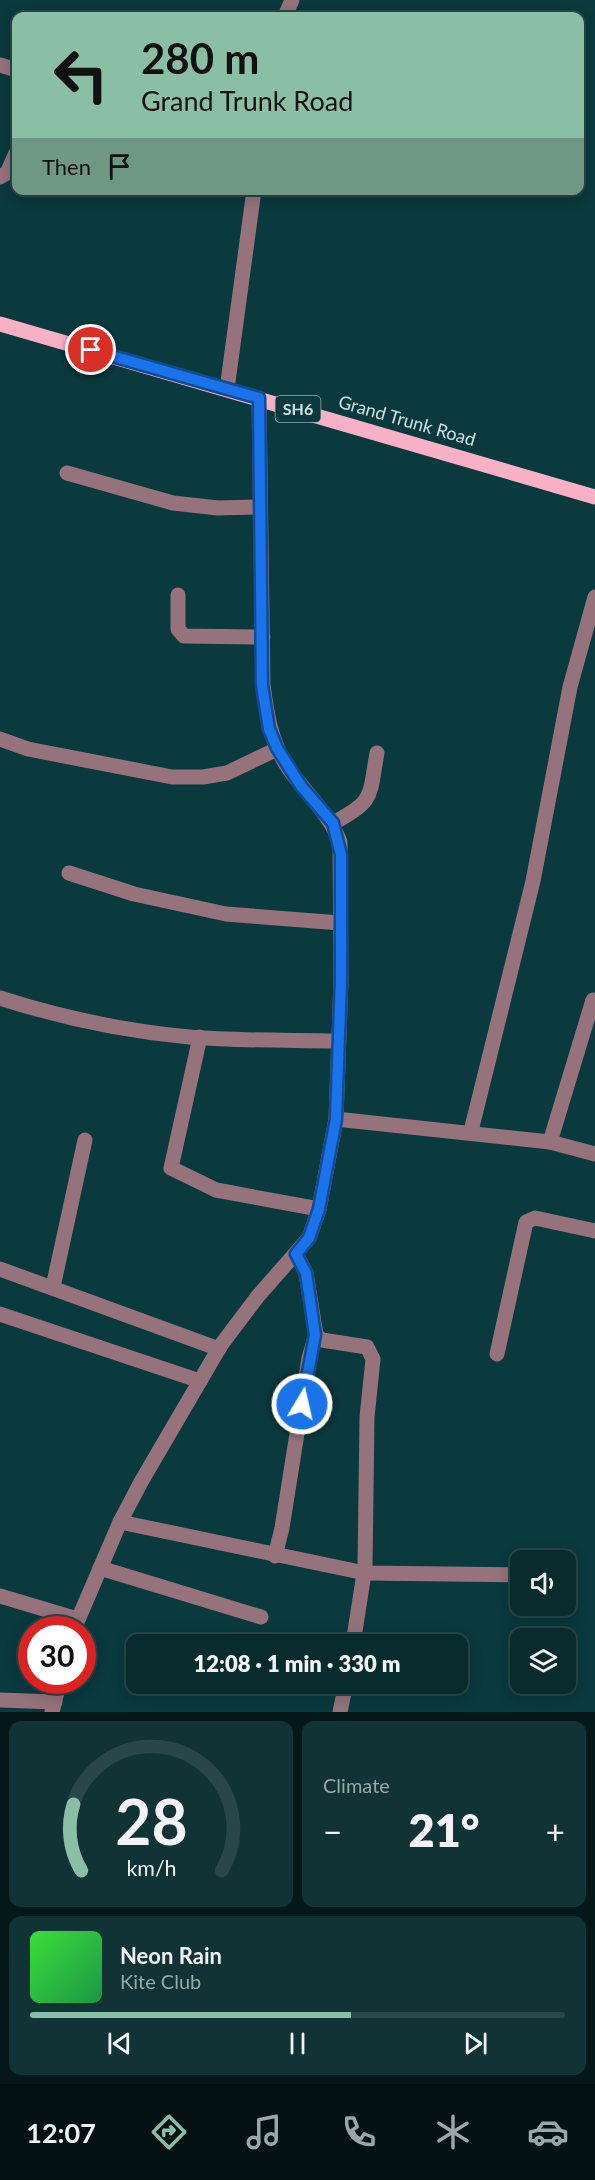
<!DOCTYPE html>
<meta charset="utf-8">
<style>
body{margin:0;font-family:Lato,sans-serif;background:#113336;color:#f1f3f6;height:100vh;display:flex;flex-direction:column;font-size:22px;white-space:nowrap}
*{box-sizing:border-box;margin:0}
p{font-size:20px;color:#98a7aa}
.icon{flex:none;width:33px;height:33px;fill:none;stroke:currentColor;stroke-width:2;stroke-linecap:round;stroke-linejoin:round}
.map{position:relative;height:1712px;overflow:hidden}
.side{display:flex;flex-direction:column;gap:9px;padding:9px;background:#041819;flex:1}
.side>*{flex:none}
.top-card{position:absolute;left:12px;top:12px;width:572px;height:183px;border-radius:12px;box-shadow:0 3px 15px #0003,0 0 0 2px #29474a;background:#8abfa5;color:#111;overflow:hidden}
.fabs{position:absolute;left:510px;top:1550px;display:grid;gap:12px}
.fabs a{display:grid;place-items:center;width:66px;height:66px;border-radius:12px;background:#082b2e;box-shadow:0 3px 15px #0003,0 0 0 2px #29474a;font-size:30px}
.speed{position:absolute;left:18px;top:1616px;display:flex;gap:12px;font-size:30px;font-weight:700;text-align:center}
.speed>*{display:grid;place-content:center;width:78px;height:78px;border-radius:50%;background:#082b2e;box-shadow:0 3px 15px #0003,0 0 0 2px #29474a;line-height:1}
.speed .limit{border:9px solid #d22;background:#fff;color:#111}
.pin{position:absolute;display:grid;place-items:center;width:51px;height:51px;color:#fff;margin:-26px;border:3px solid #fff;border-radius:50%;box-shadow:0 2px 6px #0007}
.me{position:absolute;width:66px;margin:-33px;rotate:9deg;stroke-linejoin:round;filter:drop-shadow(0 0 4px #0008)}
.turn{display:flex;align-items:center;gap:21px;height:126px;padding:0 30px;font-size:27px}
.turn .icon{width:78px;height:78px;stroke-width:2.5}
.turn b{display:block;font-size:42px;line-height:51px}
.then{display:flex;align-items:center;height:57px;padding:0 30px;background:#0003;gap:12px;font-size:22px}
.big{font-size:45px;font-weight:800;line-height:1.1}
.side .tile{flex:1;display:flex;flex-direction:column;justify-content:center;gap:9px;min-width:0;padding:0 21px;border-radius:12px;background:#113336}
.side .dial{align-items:center;gap:0}
.dial svg{height:156px;overflow:visible;fill:none;stroke:#29474a;stroke-width:7;stroke-linecap:round;text-anchor:middle}
.dial text{fill:#f1f3f6;stroke:none}
.song{display:flex;align-items:center;gap:18px}
.cover{width:72px;height:72px;border-radius:9px;background:linear-gradient(135deg,hsl(120 70% 55%),hsl(140 70% 35%))}
.played{height:6px;border-radius:3px;background:linear-gradient(90deg,#8abfa5 60%,#29474a 60%)}
.keys{display:flex;justify-content:space-around;direction:ltr}
.heat{display:flex;justify-content:space-between;align-items:center;font-size:33px;direction:ltr}
.side .tiles{flex:1;display:grid;gap:9px;grid-template-columns:1fr 1fr}
.tile:last-child{grid-column:span 2}
.trip{position:absolute;left:126px;top:1634px;width:342px;height:60px;border-radius:12px;background:#082b2e;box-shadow:0 3px 15px #0003,0 0 0 2px #29474a;font-weight:800;line-height:60px;text-align:center}
.tab-bar{display:flex;height:96px;justify-content:space-around;align-items:center;background:#031112;color:#98a7aa}
.tab-bar .icon{width:42px;height:42px}
.tab-bar .on{color:#8abfa5}
.tab-bar b{font-size:27px;color:#f1f3f6}
.map>svg:first-child{display:block}
.lines{fill:none;stroke-linecap:round;stroke-linejoin:round}
.minor{stroke:#95727c;stroke-width:15}
.major{stroke:#f8b0c6;stroke-width:15}
.route-casing{stroke:#114b97;stroke-width:15}
.route{stroke:#1a73e8;stroke-width:10}
.labels{text-anchor:middle;stroke-width:6;stroke-linejoin:round;paint-order:stroke}
.shield{fill:#0a393e;stroke:#91afb2;stroke-width:1.5}
.shield-label{font-size:16px;font-weight:bold;fill:#cbe2e4}
.street-label{font-size:18px;fill:#cbe2e4;stroke:#0a393e}
</style>
<div class="map">
<svg width="595" height="1712" viewBox="0 0 595 1712">
<rect width="100%" height="100%" fill="#0a393e"/>
<g class="lines">
<!-- minor -->
<g class="minor">
<polyline points="285,16 292,0"/>
<polyline points="0,65 16,70"/>
<polyline points="0,177 7,173 16,153"/>
<polyline points="227,389 254,190"/>
<polyline points="67,473 173,503 218,508 259,507"/>
<polyline points="178,595 178,629 184,636 263,637"/>
<polyline points="0,739 28,749 172,777 203,777 227,773 277,749"/>
<path d="M333 823C375 801 369 797 377 753"/>
<polyline points="69,873 134,894 226,914 340,923"/>
<path d="M0 998C62 1018 125 1031 189 1037 238 1041 288 1040 337 1041"/>
<polyline points="200,1037 171,1168 216,1190 319,1209"/>
<polyline points="336,1119 550,1142 595,1154"/>
<polyline points="471,1131 533,881 570,687 595,597"/>
<polyline points="550,1142 593,1000"/>
<polyline points="296,1254 306,1273 316,1335 322,1340 367,1347 373,1359 367,1417 365,1567 353,1644"/>
<polyline points="0,1269 219,1349"/>
<polyline points="53,1287 85,1140"/>
<polyline points="0,1314 200,1381"/>
<polyline points="497,1354 526,1222 535,1218 595,1231"/>
<polyline points="120,1522 365,1573 520,1575"/>
<polyline points="275,1556 282,1528 309,1358 316,1335"/>
<polyline points="100,1568 261,1617"/>
<polyline points="0,1596 77,1619"/>
<path d="M74 1629 120 1522 141 1482 221 1345 258 1296 309 1238 319 1209 336 1119 341 980 340 842C329 813 306 794 289 769 271 743 267 715 263 685L259 398"/>
<polyline points="0,1700 55,1702"/>
<polyline points="52,1712 60,1680"/>
<polyline points="340,1712 346,1683"/>
</g>
<!-- major -->
<polyline class="major" points="0,324 595,497"/>
</g>
<g class="lines">
<defs>
<polyline id="route" points="91,350 259,398 262,685 269,729 277,748 301,786 333,823 341,855 341,980 336,1119 319,1209 309,1238 296,1254 306,1273 315,1335 302,1404"/>
</defs>
<!-- route casing -->
<use href="#route" class="route-casing"/>
<!-- route -->
<use href="#route" class="route"/>
</g>
<g class="labels">
<!-- shield labels -->
<rect class="shield" x="275.5" y="396" width="45" height="26" rx="4.5"/>
<g class="shield-label">
<text x="298" y="415">SH6</text>
</g>
<!-- street labels -->
<g class="street-label">
<text transform="translate(407 421) rotate(16)" y="6">Grand Trunk Road</text>
</g>
</g>
</svg>
<div class="fabs">
<a><svg class="icon" aria-label="sound" viewBox="0 0 24 24"><path d="M4 9h4l5-4v14l-5-4H4zM17 9q2 3 0 6"/></svg></a>
<a><svg class="icon" aria-label="layers" viewBox="0 0 24 24"><path d="M12 4l9 5-9 5-9-5zM3 14l9 5 9-5"/></svg></a>
</div>
<div class="speed"><div class="limit">30</div></div>
<div class="pin" style="left:91px;top:350px;background:#d93025"><svg class="icon" aria-label="arrive" viewBox="0 0 24 24"><path d="M6 21V4h12l-3 4 3 4H6"/></svg></div>
<svg class="me" style="left:302px;top:1404px" viewBox="-20 -20 40 40"><circle r="17" fill="#1a73e8" stroke="#fff" stroke-width="3"/><path d="M0-11L8 9 0 5-8 9z" fill="#fff"/></svg>
<div class="trip">12:08 · 1 min · 330 m</div>
<div class="top-card">
<div class="turn"><svg class="icon" aria-label="left" viewBox="0 0 24 24"><path d="M17 20v-9H6M10 6l-5 5 5 5"/></svg><div><b>280 m</b>Grand Trunk Road</div></div>
<div class="then">Then<svg class="icon" aria-label="arrive" viewBox="0 0 24 24"><path d="M6 21V4h12l-3 4 3 4H6"/></svg></div>
</div>
</div>
<section class="side">
<div class="tiles">
<div class="tile dial"><svg viewBox="0 0 100 80">
<path d="M14 69A42 42 0 1 1 86 69"/>
<path d="M14 69A42 42 0 0 1 10 35" stroke="#8abfa5"/>
<text x="50" y="56" font-size="32" font-weight="700">28</text>
<text x="50" y="72" font-size="11">km/h</text>
</svg></div>
<div class="tile"><p>Climate</p>
<div class="heat"><a>−</a><b class="big">21°</b><a>+</a></div>
</div>
<div class="tile">
<div class="song"><i class="cover"></i><div><b>Neon Rain</b><p>Kite Club</p></div></div>
<div class="played"></div>
<div class="keys"><svg class="icon" aria-label="previous" viewBox="0 0 24 24"><path d="M18 5L8 12l10 7zM5 5v14"/></svg><svg class="icon" aria-label="pause" viewBox="0 0 24 24"><path d="M8 5v14M16 5v14"/></svg><svg class="icon" aria-label="next" viewBox="0 0 24 24"><path d="M6 5l10 7-10 7zM19 5v14"/></svg></div>
</div>
</div>
</section>
<nav class="tab-bar">
<b>12:07</b>
<svg class="icon on" aria-label="directions" viewBox="0 0 24 24"><path d="M12 3l9 9-9 9-9-9zM9 14v-3h6M13 9l2 2-2 2"/></svg>
<svg class="icon" aria-label="music" viewBox="0 0 24 24"><path d="M9 18V5l10-2v13"/><circle cx="6" cy="18" r="3"/><circle cx="16" cy="16" r="3"/></svg>
<svg class="icon" aria-label="phone" viewBox="0 0 24 24"><path d="M5 4h4l2 5-3 2q2 4 5 5l2-3 5 2v4C11 20 4 13 5 4z"/></svg>
<svg class="icon" aria-label="climate" viewBox="0 0 24 24"><path d="M12 3v18M4 7l16 10M4 17L20 7"/></svg>
<svg class="icon" aria-label="car" viewBox="0 0 24 24"><path d="M5 17H2v-5l4-1 3-4h7l3 4 3 1v5h-3M9 17h6M6 11h13"/><circle cx="7" cy="17" r="2"/><circle cx="17" cy="17" r="2"/></svg>
</nav>
